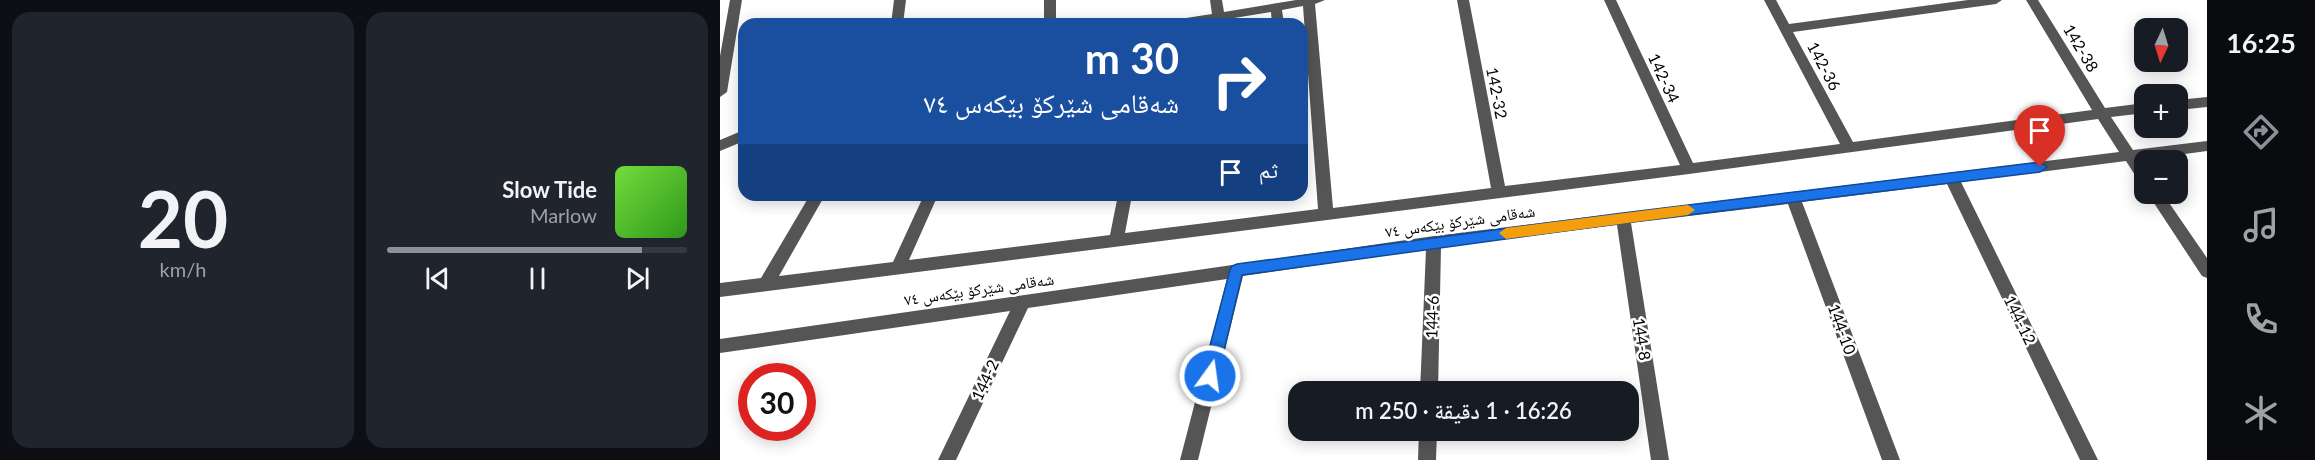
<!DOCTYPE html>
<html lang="ar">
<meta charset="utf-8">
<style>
body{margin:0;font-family:Lato,"Noto Naskh Arabic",sans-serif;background:#20242c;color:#f1f3f6;direction:rtl;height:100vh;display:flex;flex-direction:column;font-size:22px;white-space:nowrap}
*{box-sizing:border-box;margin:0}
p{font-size:20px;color:#9ea1a6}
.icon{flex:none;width:33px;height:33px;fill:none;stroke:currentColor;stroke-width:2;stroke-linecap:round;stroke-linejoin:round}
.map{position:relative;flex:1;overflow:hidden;direction:ltr}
.panel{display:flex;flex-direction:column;gap:12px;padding:12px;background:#0d0f14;width:720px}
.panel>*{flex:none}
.guide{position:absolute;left:18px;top:18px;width:570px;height:183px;border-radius:18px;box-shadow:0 3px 15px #0003;direction:rtl;background:#1a4fa0;color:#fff;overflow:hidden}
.needle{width:39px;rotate:184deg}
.buttons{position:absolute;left:1414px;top:18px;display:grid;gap:12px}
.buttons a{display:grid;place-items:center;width:54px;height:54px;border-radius:12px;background:#171b24;box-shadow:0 3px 15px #0003;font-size:30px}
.speed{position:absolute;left:18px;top:363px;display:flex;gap:12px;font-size:30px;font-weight:700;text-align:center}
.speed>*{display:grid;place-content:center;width:78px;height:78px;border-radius:50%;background:#171b24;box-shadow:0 3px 15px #0003;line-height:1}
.speed .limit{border:9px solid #d22;background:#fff;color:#111}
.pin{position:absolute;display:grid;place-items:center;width:51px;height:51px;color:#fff;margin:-62px -26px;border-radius:50% 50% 50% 0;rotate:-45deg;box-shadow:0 0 6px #0007}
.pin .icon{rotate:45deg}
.me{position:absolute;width:66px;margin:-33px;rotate:14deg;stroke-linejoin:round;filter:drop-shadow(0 0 4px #0008)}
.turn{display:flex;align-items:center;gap:21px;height:126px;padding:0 30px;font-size:27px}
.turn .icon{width:78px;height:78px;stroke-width:2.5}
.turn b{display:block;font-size:42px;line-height:51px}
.then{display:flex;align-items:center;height:57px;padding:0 30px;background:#0003;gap:12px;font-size:22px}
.panel .widget{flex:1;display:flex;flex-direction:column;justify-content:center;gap:9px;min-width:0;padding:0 21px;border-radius:18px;background:#20242c}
.panel .dial{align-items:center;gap:0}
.dial b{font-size:78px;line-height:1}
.song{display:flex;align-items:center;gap:18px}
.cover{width:72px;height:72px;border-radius:9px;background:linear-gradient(135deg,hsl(100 70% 55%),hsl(110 70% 35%))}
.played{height:6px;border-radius:3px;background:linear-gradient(90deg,#8c9099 85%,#363941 85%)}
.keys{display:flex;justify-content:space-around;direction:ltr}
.panel .tiles{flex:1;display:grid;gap:12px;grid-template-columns:repeat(2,1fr)}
.trip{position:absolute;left:568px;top:381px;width:351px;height:60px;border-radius:18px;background:#171b24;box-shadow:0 3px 15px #0003;font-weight:600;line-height:60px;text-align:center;direction:rtl}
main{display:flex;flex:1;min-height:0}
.tabs{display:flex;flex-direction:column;width:108px;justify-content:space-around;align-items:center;background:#090b0e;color:#9ea1a6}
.tabs .icon{width:42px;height:42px}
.tabs .current{color:#8c9099}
.tabs b{font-size:27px;color:#f1f3f6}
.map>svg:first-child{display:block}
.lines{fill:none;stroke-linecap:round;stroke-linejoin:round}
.minor{fill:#555;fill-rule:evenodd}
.route{fill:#1a73e8;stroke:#114b97;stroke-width:1.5}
.slow{fill:#f59e0b}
.labels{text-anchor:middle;stroke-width:5;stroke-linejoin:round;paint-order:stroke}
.street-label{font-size:16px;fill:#000;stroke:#fff}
</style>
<main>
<nav class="tabs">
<b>16:25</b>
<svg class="icon current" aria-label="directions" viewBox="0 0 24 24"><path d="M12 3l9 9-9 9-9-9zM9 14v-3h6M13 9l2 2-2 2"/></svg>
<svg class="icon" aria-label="music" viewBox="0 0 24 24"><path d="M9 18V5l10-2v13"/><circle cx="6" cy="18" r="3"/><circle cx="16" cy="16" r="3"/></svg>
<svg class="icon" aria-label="phone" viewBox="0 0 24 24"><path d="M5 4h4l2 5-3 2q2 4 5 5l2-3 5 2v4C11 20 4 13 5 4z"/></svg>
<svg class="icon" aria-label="climate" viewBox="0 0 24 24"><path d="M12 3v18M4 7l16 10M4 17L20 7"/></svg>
</nav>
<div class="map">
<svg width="1487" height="460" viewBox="0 0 1487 460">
<rect width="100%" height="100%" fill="#fff"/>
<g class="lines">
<!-- minor -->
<g class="minor">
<polygon points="10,0 22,0 7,92 0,97 0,56"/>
<polygon points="174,0 186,0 183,24 171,24"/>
<rect x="324" y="0" width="12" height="24"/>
<polygon points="490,0 502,0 504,12 576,0 605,0 595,4 613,208 771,188 737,0 749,0 785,186 960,165 884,0 896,0 973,163 1120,144 1044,0 1056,0 1069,24 1248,0 1282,0 1276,4 1073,32 1133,142 1372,110 1306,0 1318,0 1385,108 1425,103 1425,113 1391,117 1413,150 1487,141 1487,151 1420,160 1425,168 1425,185 1420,183 1406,161 1241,182 1378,460 1360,460 1227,184 1082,202 1180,460 1162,460 1068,204 911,223 949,460 931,460 897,225 721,247 718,392 700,392 706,249 523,276 478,460 460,460 507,279 308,308 236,460 218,460 290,311 0,353 0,339 714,236 1399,152 1378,119 969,174 0,297 0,283 41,278 90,195 105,195 59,276 173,262 204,195 218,195 189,260 390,235 398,195 412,195 405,233 598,209 583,6 562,10 564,24 552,24 551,12 477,24 447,24 453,20 492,14"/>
<polygon points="1487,97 1487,107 1458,110 1458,100"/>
<polygon points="24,130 24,141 0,151 0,140"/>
<polygon points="1428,194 1443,194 1487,258 1487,278 1482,276"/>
<polygon points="699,430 717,430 716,460 698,460"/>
</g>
</g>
<!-- route -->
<polygon class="route" points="1320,162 1327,167 1320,172 903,223 522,275 498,376 496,381 490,383 485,381 482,376 510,270 512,266 517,264 903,213"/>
<!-- slow -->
<polygon class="slow" points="968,205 975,210 968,215 786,239 779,233 786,228"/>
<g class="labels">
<!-- street labels -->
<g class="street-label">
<text transform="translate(1361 48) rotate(59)" y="6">142-38</text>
<text transform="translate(1104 66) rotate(62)" y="6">142-36</text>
<text transform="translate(944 78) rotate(65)" y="6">142-34</text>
<text transform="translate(777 93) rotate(79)" y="6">142-32</text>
<text transform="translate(740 221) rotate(-8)" y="6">شەقامی شێرکۆ بێکەس ٧٤</text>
<text transform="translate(259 289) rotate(-8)" y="6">شەقامی شێرکۆ بێکەس ٧٤</text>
<text transform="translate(712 317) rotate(-88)" y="6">144-6</text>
<text transform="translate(1300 320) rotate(64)" y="6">144-12</text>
<text transform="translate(1122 329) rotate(70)" y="6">144-10</text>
<text transform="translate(922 339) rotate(81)" y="6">144-8</text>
<text transform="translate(265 380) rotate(-65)" y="6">144-2</text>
</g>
</g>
</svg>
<div class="buttons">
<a><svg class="needle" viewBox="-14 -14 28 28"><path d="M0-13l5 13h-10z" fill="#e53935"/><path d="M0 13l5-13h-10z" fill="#9ea1a6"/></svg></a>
<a>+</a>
<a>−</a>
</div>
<div class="speed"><div class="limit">30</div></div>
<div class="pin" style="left:1320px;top:167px;background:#d93025"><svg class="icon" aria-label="arrive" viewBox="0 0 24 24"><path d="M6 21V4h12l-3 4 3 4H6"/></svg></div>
<svg class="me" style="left:490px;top:376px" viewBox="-20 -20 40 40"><circle r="17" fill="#1a73e8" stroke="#fff" stroke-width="3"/><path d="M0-11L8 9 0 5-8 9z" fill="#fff"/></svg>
<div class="trip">16:26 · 1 دقيقة · 250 m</div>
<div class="guide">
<div class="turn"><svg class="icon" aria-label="right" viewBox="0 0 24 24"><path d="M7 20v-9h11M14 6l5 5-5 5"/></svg><div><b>30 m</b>شەقامی شێرکۆ بێکەس ٧٤</div></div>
<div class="then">ثم<svg class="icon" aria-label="arrive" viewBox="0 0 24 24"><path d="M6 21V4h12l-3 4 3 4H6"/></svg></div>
</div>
</div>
<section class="panel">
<div class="tiles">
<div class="widget">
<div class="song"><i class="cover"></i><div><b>Slow Tide</b><p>Marlow</p></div></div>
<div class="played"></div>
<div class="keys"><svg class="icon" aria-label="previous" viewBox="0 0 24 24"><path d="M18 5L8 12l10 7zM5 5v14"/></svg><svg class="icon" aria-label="pause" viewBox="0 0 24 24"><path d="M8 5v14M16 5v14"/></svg><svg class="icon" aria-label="next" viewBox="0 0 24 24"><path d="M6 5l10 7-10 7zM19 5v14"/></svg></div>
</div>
<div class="widget dial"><b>20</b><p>km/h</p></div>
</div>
</section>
</main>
